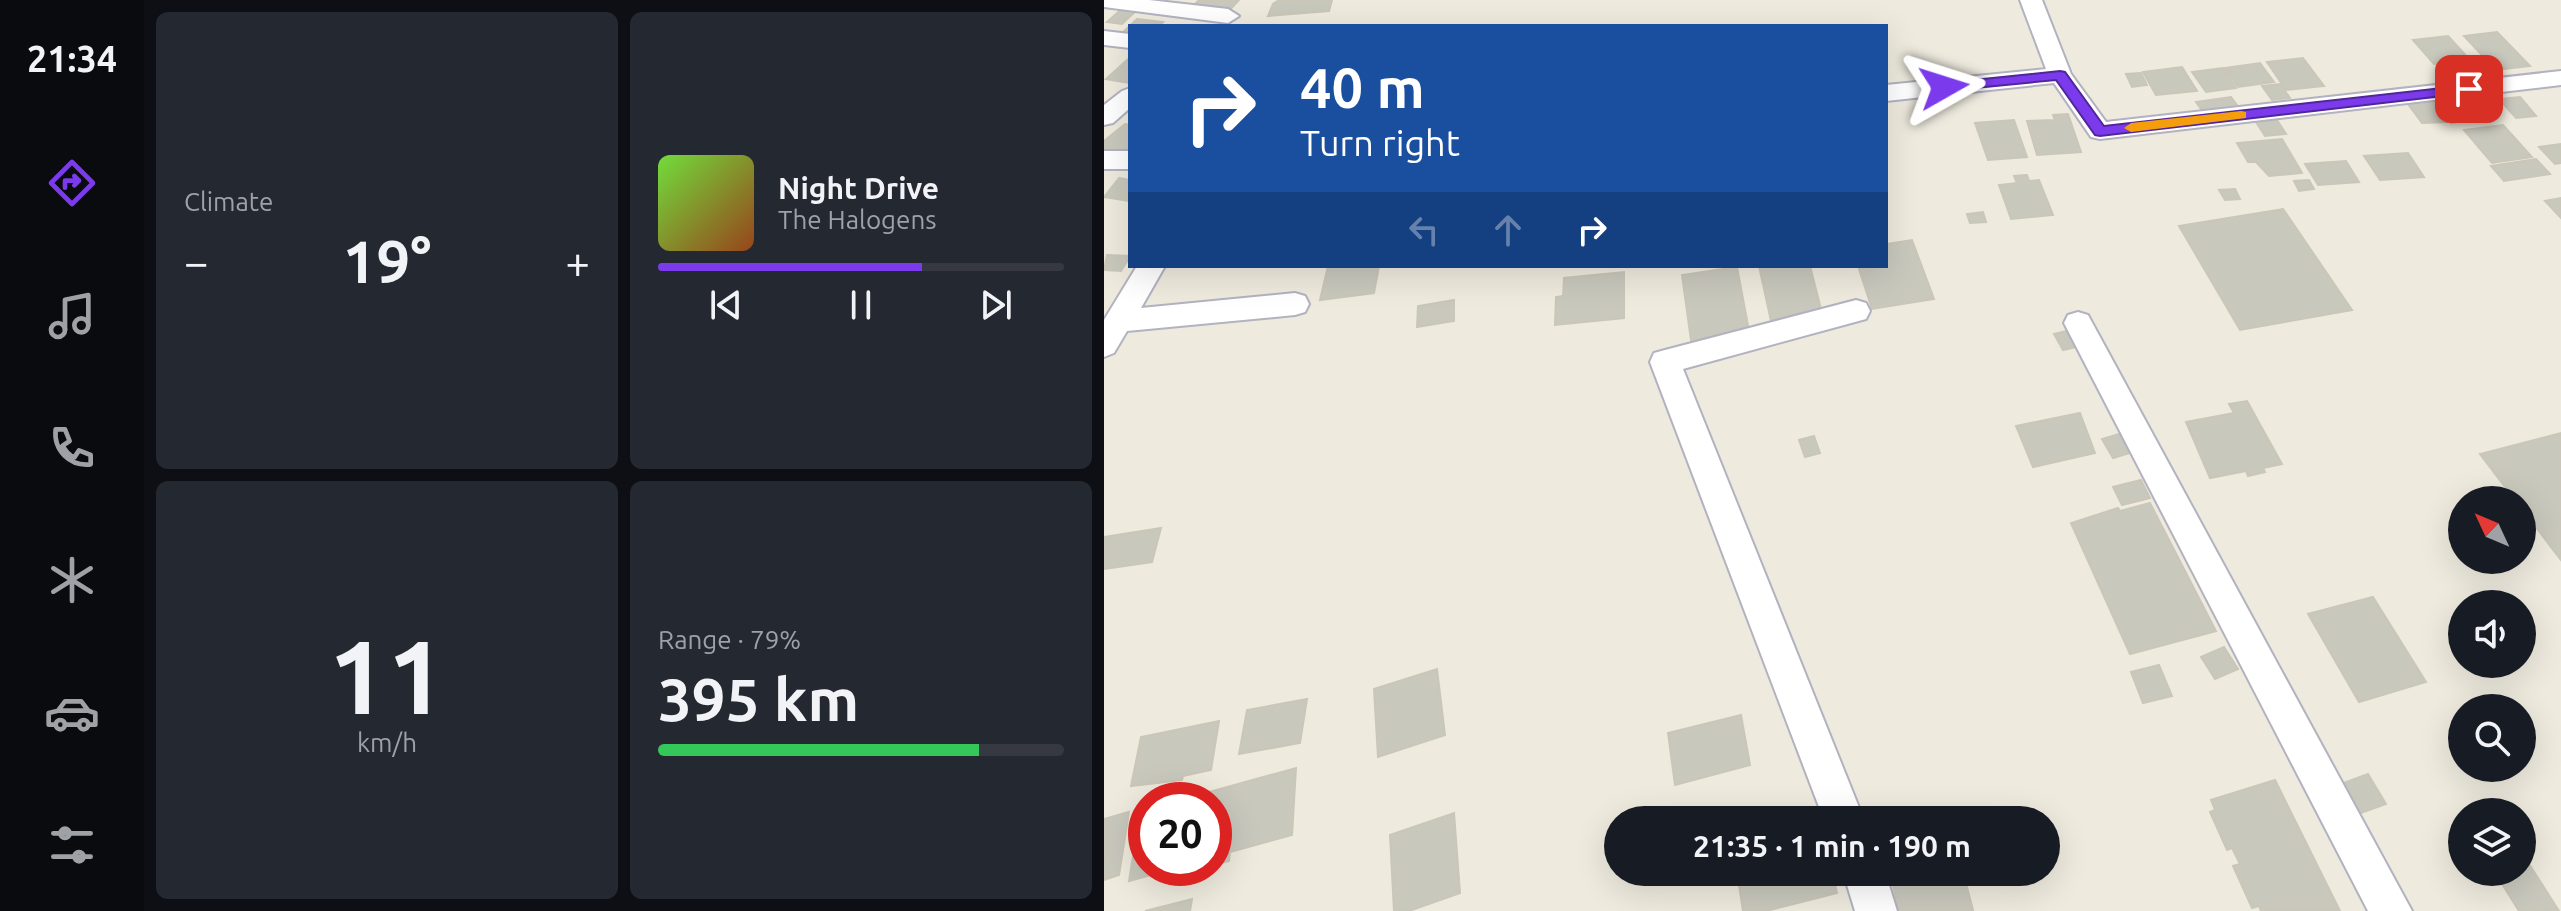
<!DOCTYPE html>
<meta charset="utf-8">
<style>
body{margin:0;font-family:Ubuntu,sans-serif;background:#242831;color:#f1f3f6;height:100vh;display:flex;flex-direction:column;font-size:30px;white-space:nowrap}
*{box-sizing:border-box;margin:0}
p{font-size:26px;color:#9ea1a6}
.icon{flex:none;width:44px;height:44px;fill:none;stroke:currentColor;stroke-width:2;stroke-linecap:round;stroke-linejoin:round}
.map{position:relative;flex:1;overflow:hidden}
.side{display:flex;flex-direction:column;gap:12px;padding:12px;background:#0d0f14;width:960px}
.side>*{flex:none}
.hud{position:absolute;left:24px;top:24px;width:760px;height:244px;border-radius:0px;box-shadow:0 8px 32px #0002;background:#1a4fa0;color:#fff;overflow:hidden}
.needle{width:52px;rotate:314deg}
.controls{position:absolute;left:1344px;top:486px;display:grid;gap:16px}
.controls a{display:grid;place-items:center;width:88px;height:88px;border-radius:50%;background:#171b24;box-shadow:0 8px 32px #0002;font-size:40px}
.speed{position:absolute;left:24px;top:782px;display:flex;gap:16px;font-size:40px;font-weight:700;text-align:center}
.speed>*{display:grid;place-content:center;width:104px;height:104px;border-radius:50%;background:#171b24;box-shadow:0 8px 32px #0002;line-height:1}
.speed .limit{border:12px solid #d22;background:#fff;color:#111}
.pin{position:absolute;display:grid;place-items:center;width:68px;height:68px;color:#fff;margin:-34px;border-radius:16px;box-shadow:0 4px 12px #0006}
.me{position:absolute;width:88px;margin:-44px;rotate:84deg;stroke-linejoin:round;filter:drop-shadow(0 0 6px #0008)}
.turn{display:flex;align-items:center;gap:28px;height:168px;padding:0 40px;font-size:36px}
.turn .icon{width:104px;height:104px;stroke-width:2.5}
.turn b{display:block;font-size:56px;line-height:68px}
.lanes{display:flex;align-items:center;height:76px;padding:0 40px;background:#0003;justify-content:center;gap:40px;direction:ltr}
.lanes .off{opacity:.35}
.big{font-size:60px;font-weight:700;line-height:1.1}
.side .widget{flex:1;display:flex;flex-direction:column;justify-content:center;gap:12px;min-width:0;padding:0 28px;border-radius:12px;background:#242831}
.side .dial{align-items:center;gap:0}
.dial b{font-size:104px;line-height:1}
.song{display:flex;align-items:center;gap:24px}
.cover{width:96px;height:96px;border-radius:12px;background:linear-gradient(135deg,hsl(100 70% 55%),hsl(20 70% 35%))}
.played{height:8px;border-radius:4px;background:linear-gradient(90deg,#7c3aed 65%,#363941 65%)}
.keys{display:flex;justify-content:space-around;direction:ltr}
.heat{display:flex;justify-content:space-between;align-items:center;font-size:44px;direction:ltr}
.charge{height:12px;border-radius:6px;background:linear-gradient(90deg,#34c759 79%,#363941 0)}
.side .tiles{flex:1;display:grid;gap:12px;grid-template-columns:repeat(2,1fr)}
.trip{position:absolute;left:500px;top:806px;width:456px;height:80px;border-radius:40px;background:#171b24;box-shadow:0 8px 32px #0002;font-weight:700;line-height:80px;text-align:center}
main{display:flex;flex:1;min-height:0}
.tabs{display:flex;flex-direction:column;width:144px;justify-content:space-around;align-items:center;background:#090b0e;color:#9ea1a6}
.tabs .icon{width:56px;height:56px}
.tabs .on{color:#7c3aed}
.tabs b{font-size:36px;color:#f1f3f6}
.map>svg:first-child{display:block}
.building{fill:#c9c8bd;stroke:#cac6b8;stroke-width:2}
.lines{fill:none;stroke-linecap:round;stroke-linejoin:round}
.minor-casing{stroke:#b2b2c0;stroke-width:4}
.minor{fill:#fff;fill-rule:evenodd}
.route{fill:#7c3aed;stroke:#51269a;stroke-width:2}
.slow{fill:#f59e0b}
</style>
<main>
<nav class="tabs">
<b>21:34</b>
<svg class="icon on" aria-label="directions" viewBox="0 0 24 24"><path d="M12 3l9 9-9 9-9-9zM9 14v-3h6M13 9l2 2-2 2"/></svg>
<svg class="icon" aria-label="music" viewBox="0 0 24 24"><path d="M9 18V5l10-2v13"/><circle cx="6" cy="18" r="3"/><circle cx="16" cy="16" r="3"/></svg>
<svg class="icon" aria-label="phone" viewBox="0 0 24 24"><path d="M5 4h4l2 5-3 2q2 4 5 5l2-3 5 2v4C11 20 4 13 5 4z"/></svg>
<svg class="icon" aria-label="climate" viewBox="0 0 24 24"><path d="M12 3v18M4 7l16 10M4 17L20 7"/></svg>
<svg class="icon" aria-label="car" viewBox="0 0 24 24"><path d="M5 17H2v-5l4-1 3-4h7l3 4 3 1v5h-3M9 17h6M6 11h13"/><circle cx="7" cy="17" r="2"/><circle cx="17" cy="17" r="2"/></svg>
<svg class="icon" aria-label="filters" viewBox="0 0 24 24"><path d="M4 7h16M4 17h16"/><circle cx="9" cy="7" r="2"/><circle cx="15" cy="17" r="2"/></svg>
</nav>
<section class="side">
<div class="tiles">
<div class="widget"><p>Climate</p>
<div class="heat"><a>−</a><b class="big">19°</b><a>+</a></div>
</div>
<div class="widget">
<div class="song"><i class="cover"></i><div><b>Night Drive</b><p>The Halogens</p></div></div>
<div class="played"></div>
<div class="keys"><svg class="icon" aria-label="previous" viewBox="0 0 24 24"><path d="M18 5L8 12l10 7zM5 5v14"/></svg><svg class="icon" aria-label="pause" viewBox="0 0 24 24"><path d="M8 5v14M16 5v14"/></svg><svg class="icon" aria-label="next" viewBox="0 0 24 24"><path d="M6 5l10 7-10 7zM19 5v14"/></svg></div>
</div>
<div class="widget dial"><b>11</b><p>km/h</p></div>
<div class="widget"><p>Range · 79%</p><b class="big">395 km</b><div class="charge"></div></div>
</div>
</section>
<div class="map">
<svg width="1457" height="911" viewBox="0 0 1457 911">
<rect width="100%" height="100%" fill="#eeeade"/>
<!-- building -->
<g class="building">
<polygon points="95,0 135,0 122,14 85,10"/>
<polygon points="175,0 228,0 225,11 164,16 169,4"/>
<polygon points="20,7 35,8 18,24 3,22"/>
<polygon points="33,19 59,22 55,26 26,26 26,37 16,35"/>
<polygon points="1393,32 1426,66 1392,70 1360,36"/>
<polygon points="1344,36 1366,60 1330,64 1309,40"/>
<polygon points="1199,58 1220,86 1182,90 1163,62"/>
<polygon points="24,59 26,83 2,79"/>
<polygon points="1156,63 1170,82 1134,87 1121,68"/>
<polygon points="1078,67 1093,91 1052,95 1039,72"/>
<polygon points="1119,68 1132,88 1102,92 1088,72"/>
<polygon points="1037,73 1043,85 1028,87 1022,74"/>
<polygon points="1176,84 1186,98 1168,100 1158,86"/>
<polygon points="1351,96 1356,102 1347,103 1362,121 1347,123 1328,98"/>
<polygon points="1127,97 1139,113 1104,119 1092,102"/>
<polygon points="1416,97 1432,116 1412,118 1395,99"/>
<polygon points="1329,102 1343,122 1318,123 1304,104"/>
<polygon points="964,114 977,152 933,155 923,121 951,120 949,115"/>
<polygon points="910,120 923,157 884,160 871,123"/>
<polygon points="1173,120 1182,134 1161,136 1152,122"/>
<polygon points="21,124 26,125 26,152 0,151 0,141"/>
<polygon points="1399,125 1428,157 1388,163 1360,130"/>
<polygon points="1178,139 1198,173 1165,176 1152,162 1144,162 1133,143"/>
<polygon points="1457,144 1457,163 1451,164 1435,147"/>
<polygon points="1304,153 1320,177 1276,180 1260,156"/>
<polygon points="1432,159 1446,174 1400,181 1387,166"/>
<polygon points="1242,161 1255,182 1214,185 1201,164"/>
<polygon points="923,175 925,181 935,180 949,215 907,219 895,185 913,183 910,176"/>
<polygon points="15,178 26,180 26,201 0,197"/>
<polygon points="1205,180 1210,189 1195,191 1190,181"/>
<polygon points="1131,189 1136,199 1121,200 1115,190"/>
<polygon points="1457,198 1457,218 1441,201"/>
<polygon points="1179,209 1248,310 1136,330 1075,226"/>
<polygon points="879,212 882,222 866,223 863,214"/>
<polygon points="808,240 830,299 768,309 754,266 782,266 782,244"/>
<polygon points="3,255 26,256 26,257 17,271 0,270"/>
<polygon points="224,266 275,266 270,293 216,300"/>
<polygon points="655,266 706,266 718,313 667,321"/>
<polygon points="633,267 645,331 587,340 578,275"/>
<polygon points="520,272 520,318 451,325 452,297 459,296 460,278"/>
<polygon points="350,300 350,321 313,327 314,306"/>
<polygon points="963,331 972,347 959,350 950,334"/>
<polygon points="1143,401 1178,464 1159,468 1161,472 1144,476 1142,471 1106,478 1082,422 1130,413 1125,404"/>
<polygon points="976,413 991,453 929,467 912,426"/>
<polygon points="1457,433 1457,560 1418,509 1418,500 1411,500 1376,454"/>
<polygon points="1015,434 1026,453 1009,458 998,439"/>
<polygon points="710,436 716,453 701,457 695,440"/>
<polygon points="1037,480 1046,498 1018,505 1009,487"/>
<polygon points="1046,503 1112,631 1026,654 967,523 1014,508 1016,511"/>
<polygon points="57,528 48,562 0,569 0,537"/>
<polygon points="1269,597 1322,682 1255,702 1204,614"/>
<polygon points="1120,647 1134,669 1111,679 1097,657"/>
<polygon points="1055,665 1068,696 1039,703 1027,672"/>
<polygon points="333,669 341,735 274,757 270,689"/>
<polygon points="203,699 196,743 135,754 143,710"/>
<polygon points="637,715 646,765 571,785 564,733"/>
<polygon points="115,721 107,770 79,776 78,780 27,786 37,737"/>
<polygon points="192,768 188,835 126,852 125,861 110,865 110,800 104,800 105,792"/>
<polygon points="1264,774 1282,804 1251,815 1234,785"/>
<polygon points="1171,780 1236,911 1157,911 1155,906 1148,908 1129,866 1136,864 1128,848 1123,850 1106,812 1111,810 1107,800"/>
<polygon points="25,812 15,875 0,880 0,819"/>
<polygon points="350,813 356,893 305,911 290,911 286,835"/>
<polygon points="42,818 42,868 72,868 25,881 32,838 39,836"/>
<polygon points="1425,864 1455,911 1415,911 1393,876 1418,872 1418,866"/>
<polygon points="633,872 728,872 733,893 662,911 639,911"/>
<polygon points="786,872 859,872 869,910 795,911"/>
<polygon points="88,899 86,911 41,911"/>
</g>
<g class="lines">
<defs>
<g id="minor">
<polygon points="0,0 45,0 124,9 135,16 124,23 0,7"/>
<polygon points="916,0 938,0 967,74 1002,122 1457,71 1457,85 996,139 987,137 950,83 782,101 782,85 942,69"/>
<polygon points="0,31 26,34 26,48 0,45"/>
<polygon points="26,88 26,108 9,123 0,125 0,105 18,91"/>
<rect x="0" y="151" width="26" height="18"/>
<polygon points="33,266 61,266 37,308 191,293 201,296 205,304 201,312 191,315 23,331 10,353 0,357 0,320"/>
<polygon points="752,300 762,303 766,311 762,319 579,369 760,820 720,820 546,362 550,353 561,350"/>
<polygon points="974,312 984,315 1308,911 1264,911 960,323 964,315"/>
<polygon points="739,872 781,872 793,911 751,911"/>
</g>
</defs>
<!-- minor casing -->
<use href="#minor" class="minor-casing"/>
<!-- minor -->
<use href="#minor" class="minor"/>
</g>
<!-- route -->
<polygon class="route" points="956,71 961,72 1000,126 1365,85 1371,89 1365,93 996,136 991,135 952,80 840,91 833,87 840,83"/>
<!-- slow -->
<polygon class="slow" points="1137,111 1142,112 1142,118 1027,132 1020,128 1027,123"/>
</svg>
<div class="controls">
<a><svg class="needle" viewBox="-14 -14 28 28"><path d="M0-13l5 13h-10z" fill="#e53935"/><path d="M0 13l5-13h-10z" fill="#9ea1a6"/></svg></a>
<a><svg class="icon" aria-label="sound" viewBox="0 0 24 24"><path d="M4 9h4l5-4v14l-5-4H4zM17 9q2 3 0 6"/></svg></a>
<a><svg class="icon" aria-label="search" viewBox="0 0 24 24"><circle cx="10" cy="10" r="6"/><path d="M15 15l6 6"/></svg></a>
<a><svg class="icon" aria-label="layers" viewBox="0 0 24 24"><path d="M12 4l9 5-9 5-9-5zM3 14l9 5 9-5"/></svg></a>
</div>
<div class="speed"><div class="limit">20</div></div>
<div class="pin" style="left:1365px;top:89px;background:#d93025"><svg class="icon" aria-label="arrive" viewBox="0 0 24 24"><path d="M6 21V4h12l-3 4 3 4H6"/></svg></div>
<svg class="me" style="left:840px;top:87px" viewBox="-20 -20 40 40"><path d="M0-17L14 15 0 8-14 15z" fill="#7c3aed" stroke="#fff" stroke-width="4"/></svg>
<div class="trip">21:35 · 1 min · 190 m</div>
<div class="hud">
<div class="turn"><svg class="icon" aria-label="right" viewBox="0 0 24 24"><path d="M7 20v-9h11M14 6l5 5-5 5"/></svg><div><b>40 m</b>Turn right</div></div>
<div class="lanes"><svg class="icon off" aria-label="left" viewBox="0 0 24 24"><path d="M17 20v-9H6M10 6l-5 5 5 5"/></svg><svg class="icon off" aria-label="ahead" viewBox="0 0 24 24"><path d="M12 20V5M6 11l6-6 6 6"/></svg><svg class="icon" aria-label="right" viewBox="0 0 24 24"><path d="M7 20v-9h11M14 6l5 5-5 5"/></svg></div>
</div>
</div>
</main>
